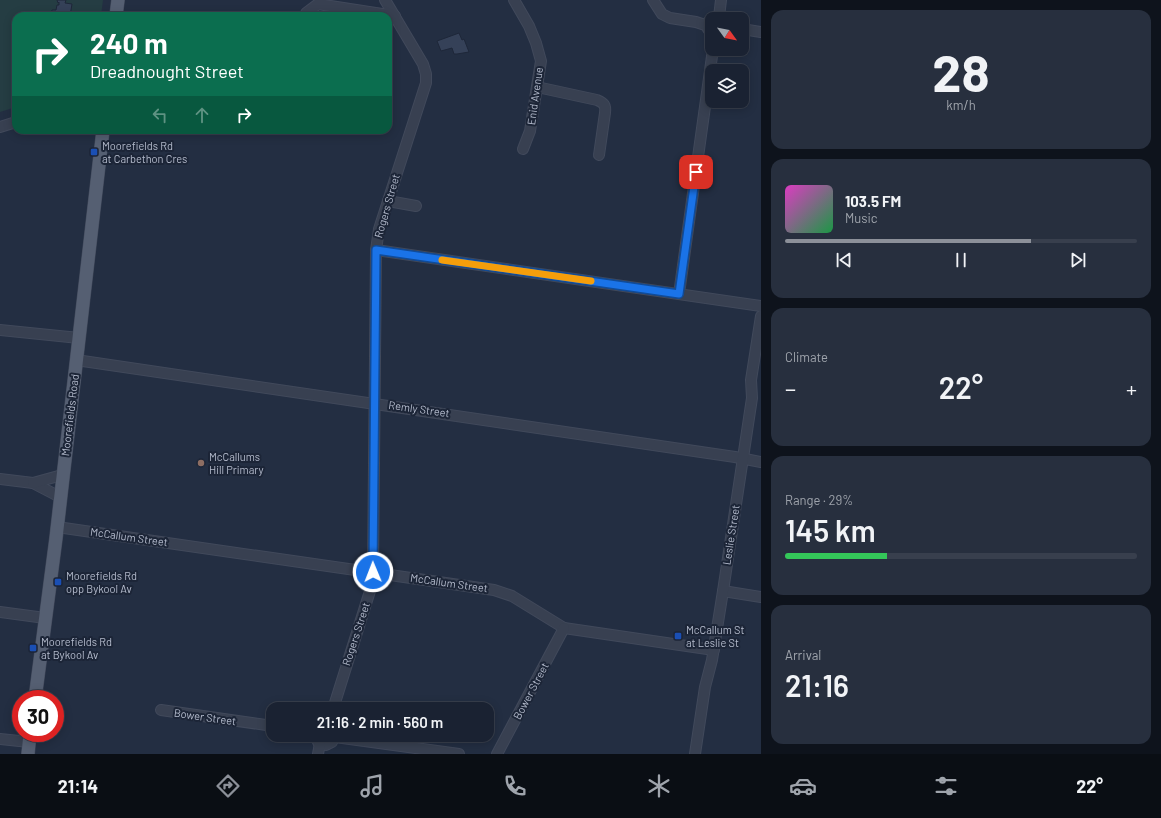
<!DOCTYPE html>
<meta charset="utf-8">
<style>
body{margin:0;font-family:Barlow,sans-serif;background:#272f3e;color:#f1f3f6;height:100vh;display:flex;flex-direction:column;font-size:15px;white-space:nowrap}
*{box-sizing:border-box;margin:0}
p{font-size:13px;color:#9fa4ac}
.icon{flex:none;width:22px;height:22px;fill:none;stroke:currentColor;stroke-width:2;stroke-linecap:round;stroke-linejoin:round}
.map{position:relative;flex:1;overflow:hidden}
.sheet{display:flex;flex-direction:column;gap:10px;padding:10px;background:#0e131c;width:400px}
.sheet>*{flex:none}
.top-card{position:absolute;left:12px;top:12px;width:380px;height:122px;border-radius:12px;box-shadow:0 2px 10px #0003,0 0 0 1px #383f4d;background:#0b6e4f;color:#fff;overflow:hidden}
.needle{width:26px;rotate:123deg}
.buttons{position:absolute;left:705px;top:12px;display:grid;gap:8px}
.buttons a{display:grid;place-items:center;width:44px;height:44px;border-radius:8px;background:#1a2232;box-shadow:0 2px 10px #0003,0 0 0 1px #383f4d;font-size:20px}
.speed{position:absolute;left:12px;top:690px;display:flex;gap:8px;font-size:20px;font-weight:700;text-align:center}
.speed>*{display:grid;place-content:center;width:52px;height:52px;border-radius:50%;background:#1a2232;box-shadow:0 2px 10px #0003,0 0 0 1px #383f4d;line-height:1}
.speed .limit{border:6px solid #d22;background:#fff;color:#111}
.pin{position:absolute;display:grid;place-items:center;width:34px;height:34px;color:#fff;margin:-17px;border-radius:8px;box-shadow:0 2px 6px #0006}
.me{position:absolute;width:44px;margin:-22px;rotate:359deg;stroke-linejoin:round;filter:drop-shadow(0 0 3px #0008)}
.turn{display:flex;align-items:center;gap:14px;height:84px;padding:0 12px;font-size:18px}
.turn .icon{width:52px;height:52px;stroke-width:2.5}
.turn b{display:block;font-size:28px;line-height:34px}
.lanes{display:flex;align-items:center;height:38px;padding:0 12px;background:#0003;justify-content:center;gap:20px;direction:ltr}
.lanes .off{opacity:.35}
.big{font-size:30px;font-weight:600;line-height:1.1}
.sheet .widget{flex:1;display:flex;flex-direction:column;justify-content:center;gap:6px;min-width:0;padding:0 14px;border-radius:12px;background:#272f3e}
.sheet .dial{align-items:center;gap:0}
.dial b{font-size:52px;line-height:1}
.song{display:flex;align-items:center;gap:12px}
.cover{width:48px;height:48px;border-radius:6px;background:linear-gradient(135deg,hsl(310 70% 55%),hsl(140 70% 35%))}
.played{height:4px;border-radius:2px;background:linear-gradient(90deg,#8c9099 70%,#383f4d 70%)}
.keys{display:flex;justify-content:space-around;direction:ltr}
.heat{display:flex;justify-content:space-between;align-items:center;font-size:22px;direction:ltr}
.charge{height:6px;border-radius:3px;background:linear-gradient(90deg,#34c759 29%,#383f4d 0)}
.trip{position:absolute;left:266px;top:702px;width:228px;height:40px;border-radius:12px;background:#1a2232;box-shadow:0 2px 10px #0003,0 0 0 1px #383f4d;font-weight:600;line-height:40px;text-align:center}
.dock{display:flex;height:64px;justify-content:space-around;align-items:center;background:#0a0e14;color:#9fa4ac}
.dock .icon{width:28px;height:28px}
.dock .selected{color:#8c9099}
.dock b{font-size:18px;color:#f1f3f6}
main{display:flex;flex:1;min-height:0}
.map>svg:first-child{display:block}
.green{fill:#253d43}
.building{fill:#354158;stroke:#1e2739}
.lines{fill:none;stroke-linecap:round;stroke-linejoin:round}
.minor-casing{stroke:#41495b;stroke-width:12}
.major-casing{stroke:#41495b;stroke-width:14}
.minor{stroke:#384051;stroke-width:10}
.major{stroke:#555f72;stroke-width:13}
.route-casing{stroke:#114b97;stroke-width:10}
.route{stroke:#1a73e8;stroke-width:7}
.slow{stroke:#f59e0b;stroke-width:7}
.transit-dot{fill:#1a4fb4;stroke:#1c2537;stroke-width:1.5}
.education-dot{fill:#8d6e63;stroke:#1c2537;stroke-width:1.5}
.labels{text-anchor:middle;stroke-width:4;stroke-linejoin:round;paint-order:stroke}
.street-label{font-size:11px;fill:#b4bbcc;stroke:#1c2537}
.poi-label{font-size:11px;fill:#b4bbcc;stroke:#1c2537;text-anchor:start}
</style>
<main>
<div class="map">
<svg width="761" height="754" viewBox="0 0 761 754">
<rect width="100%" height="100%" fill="#232e42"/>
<!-- green -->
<polygon class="green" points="0,0 103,0 101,16 16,16 16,107 0,112"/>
<!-- building -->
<g class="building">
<polygon points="57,0 66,0 65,3 72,4 70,16 51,16 52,10 56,10 57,5 59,5 59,2 58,3"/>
<polygon points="459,33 462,40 464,39 469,52 457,54 454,54 452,48 441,51 437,41"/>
</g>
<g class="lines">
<defs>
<g id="minor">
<polyline points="514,0 529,26 536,43 541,61 530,131 523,149"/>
<polyline points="653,0 662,14 670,18 696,22 708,26"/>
<polyline points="306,16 306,13 318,4 395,16"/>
<polyline points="719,17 721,0"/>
<polyline points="742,29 761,32"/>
<polyline points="712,34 708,29 709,21 717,17 722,19"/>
<path d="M537 87 597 100C604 103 606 105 605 113L599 155"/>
<polyline points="0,127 16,122"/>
<polyline points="388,201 416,206"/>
<polyline points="376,250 761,306"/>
<polyline points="679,294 713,49"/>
<polyline points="0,330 79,338"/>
<polyline points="76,360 735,457 761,462"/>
<polyline points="0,479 33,483 60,497"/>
<polyline points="33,483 62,475"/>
<polyline points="57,527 494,590 512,596 564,628 714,650"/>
<polyline points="723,591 761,597"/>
<polyline points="0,612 45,618"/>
<polyline points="333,709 370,591 373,572 376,250 379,229 426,83 426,74 423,64 385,0"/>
<polyline points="161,710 273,726"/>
<polyline points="316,735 318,742 326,745 332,742 335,735"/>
<polyline points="335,737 459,754"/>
<polyline points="0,739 29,742"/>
<polyline points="318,754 320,743"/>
<polyline points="497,754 564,628"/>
<polyline points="695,754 705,687 712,660 723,591 752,398 751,380 761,316"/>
</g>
<g id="major">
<polyline points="116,16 118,0"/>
<polyline points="35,699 56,538 103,130"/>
<polyline points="28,754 30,733"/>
</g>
</defs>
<!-- minor casing -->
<use href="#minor" class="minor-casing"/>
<!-- major casing -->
<use href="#major" class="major-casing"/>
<!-- minor -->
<use href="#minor" class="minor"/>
<!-- major -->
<use href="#major" class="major"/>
</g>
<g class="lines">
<defs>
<polyline id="route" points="373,572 376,250 679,294 696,172"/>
</defs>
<!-- route casing -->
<use href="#route" class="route-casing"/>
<!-- route -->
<use href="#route" class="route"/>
<!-- slow -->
<polyline class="slow" points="442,260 591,281"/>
</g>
<!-- markers -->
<g class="transit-dot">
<rect x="90" y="148" width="8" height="8" rx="2"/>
<rect x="54" y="578" width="8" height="8" rx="2"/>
<rect x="674" y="632" width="8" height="8" rx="2"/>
<rect x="29" y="644" width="8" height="8" rx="2"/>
</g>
<circle class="education-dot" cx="201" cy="463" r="4"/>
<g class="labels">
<!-- street labels -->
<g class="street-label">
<text transform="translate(535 96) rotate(-82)" y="4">Enid Avenue</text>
<text transform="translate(387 206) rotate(-74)" y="4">Rogers Street</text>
<text transform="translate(419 409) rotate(8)" y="4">Remly Street</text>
<text transform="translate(70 415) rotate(-83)" y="4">Moorefields Road</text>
<text transform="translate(731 535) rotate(-81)" y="4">Leslie Street</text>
<text transform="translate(129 537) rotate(8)" y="4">McCallum Street</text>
<text transform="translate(449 583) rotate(8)" y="4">McCallum Street</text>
<text transform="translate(356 634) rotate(-72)" y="4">Rogers Street</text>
<text transform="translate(531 691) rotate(-62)" y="4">Bower Street</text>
<text transform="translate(205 717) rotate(8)" y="4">Bower Street</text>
</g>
<!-- poi labels -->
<g class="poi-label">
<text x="102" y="150">Moorefields Rd<tspan x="102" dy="13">at Carbethon Cres</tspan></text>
<text x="209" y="461">McCallums<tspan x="209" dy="13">Hill Primary</tspan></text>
<text x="66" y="580">Moorefields Rd<tspan x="66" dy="13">opp Bykool Av</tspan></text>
<text x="686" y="634">McCallum St<tspan x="686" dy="13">at Leslie St</tspan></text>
<text x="41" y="646">Moorefields Rd<tspan x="41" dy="13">at Bykool Av</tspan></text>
</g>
</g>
</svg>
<div class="buttons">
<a><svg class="needle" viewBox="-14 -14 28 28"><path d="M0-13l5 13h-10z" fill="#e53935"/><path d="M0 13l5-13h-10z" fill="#9fa4ac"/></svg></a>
<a><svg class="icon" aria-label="layers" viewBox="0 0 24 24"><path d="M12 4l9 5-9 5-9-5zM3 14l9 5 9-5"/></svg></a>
</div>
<div class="speed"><div class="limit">30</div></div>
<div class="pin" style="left:696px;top:172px;background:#d93025"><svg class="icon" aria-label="arrive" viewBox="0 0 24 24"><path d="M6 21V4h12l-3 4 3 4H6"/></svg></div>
<svg class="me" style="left:373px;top:572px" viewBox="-20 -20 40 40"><circle r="17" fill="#1a73e8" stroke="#fff" stroke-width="3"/><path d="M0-11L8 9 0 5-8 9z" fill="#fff"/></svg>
<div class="trip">21:16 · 2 min · 560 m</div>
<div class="top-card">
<div class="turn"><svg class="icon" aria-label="right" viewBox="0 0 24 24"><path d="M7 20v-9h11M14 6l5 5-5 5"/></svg><div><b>240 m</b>Dreadnought Street</div></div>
<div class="lanes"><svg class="icon off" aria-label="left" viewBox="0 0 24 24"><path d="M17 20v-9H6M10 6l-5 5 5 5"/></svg><svg class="icon off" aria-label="ahead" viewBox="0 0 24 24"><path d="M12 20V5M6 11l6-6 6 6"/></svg><svg class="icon" aria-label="right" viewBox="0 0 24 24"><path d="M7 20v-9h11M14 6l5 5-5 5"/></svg></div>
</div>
</div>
<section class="sheet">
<div class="widget dial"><b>28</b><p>km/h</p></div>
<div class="widget">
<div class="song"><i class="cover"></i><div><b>103.5 FM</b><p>Music</p></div></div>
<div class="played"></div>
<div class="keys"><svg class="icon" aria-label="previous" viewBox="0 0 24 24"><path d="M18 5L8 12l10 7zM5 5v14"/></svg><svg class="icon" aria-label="pause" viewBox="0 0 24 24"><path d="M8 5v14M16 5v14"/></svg><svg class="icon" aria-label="next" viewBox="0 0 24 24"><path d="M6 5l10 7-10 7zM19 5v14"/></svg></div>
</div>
<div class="widget"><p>Climate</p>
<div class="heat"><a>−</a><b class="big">22°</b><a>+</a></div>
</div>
<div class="widget"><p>Range · 29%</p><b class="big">145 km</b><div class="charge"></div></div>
<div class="widget"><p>Arrival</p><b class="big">21:16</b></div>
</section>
</main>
<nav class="dock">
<b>21:14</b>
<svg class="icon selected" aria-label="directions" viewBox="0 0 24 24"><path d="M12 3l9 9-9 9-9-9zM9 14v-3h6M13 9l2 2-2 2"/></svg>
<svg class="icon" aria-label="music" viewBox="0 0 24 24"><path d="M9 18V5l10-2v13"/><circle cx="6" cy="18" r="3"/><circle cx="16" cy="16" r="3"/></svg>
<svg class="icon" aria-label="phone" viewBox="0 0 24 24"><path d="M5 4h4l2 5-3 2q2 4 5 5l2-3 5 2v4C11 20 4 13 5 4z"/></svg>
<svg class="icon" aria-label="climate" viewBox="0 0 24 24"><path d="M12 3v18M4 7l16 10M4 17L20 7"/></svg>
<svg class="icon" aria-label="car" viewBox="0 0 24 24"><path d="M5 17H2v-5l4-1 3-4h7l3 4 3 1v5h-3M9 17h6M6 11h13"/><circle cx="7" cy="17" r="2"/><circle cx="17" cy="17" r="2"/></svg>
<svg class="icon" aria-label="filters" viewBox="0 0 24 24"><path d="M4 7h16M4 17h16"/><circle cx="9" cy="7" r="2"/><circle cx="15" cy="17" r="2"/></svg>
<b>22°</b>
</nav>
